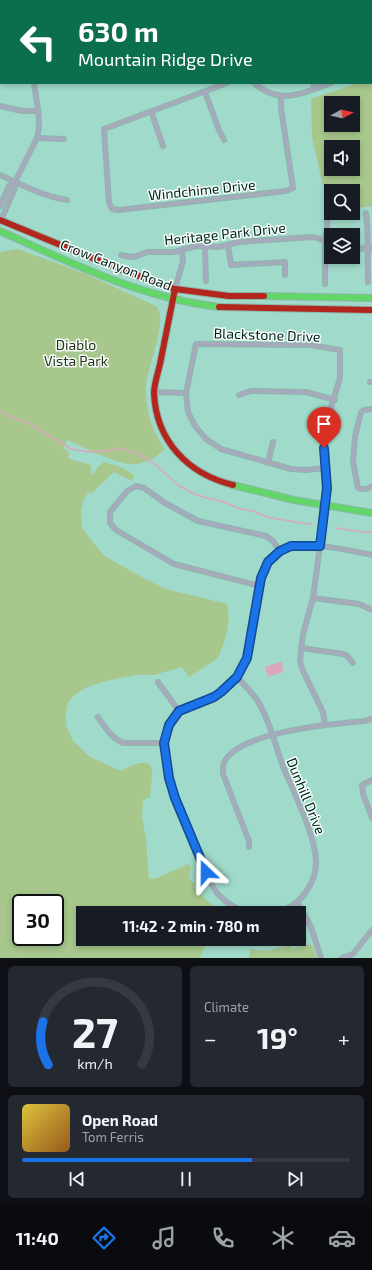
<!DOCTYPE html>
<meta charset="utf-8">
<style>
body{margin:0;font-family:"Exo 2",sans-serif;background:#242831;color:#f1f3f6;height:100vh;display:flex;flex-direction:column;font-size:15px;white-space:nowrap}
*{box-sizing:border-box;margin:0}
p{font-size:13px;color:#9ea1a6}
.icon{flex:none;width:22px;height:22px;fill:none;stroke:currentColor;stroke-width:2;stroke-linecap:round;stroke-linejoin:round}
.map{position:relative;height:958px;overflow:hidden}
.panel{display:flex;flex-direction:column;gap:8px;padding:8px;background:#0d0f14;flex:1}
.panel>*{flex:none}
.top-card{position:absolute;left:0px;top:0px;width:372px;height:84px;box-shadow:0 2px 6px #0003;background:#0b6e4f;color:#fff;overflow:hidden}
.needle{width:26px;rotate:83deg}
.buttons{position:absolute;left:324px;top:96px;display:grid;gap:8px}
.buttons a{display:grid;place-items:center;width:36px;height:36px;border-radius:0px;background:#171b24;box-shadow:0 2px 6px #0003;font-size:20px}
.speed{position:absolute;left:12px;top:894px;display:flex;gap:8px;font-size:20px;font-weight:700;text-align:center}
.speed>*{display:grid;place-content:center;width:52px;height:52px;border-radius:50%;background:#171b24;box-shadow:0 2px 6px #0003;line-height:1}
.speed .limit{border:2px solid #111;border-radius:6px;background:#fff;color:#111}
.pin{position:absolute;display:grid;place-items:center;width:34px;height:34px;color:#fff;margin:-41px -17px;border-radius:50% 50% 50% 0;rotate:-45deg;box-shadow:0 0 4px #0007}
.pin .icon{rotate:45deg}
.me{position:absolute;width:44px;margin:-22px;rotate:337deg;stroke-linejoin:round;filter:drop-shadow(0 0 3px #0008)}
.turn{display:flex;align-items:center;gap:14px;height:84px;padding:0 12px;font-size:18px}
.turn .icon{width:52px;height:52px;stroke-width:2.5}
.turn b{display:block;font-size:28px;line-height:34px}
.big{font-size:30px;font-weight:700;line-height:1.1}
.panel .tile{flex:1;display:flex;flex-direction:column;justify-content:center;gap:6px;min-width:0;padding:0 14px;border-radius:6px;background:#242831}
.panel .dial{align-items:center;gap:0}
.dial svg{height:104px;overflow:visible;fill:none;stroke:#363941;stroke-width:7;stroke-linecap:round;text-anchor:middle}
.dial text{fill:#f1f3f6;stroke:none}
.song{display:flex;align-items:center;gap:12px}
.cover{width:48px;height:48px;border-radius:6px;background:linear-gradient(135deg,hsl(50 70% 55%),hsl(30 70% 35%))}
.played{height:4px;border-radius:2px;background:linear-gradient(90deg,#1a73e8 70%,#363941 70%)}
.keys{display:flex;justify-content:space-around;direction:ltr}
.heat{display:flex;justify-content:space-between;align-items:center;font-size:22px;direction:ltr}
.panel .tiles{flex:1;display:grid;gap:8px;grid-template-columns:1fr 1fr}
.tile:last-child{grid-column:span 2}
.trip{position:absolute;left:76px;top:906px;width:230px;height:40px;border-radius:0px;background:#171b24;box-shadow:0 2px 6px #0003;font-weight:700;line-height:40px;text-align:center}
.menu{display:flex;height:64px;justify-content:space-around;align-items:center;background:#090b0e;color:#9ea1a6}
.menu .icon{width:28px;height:28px}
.menu .current{color:#1a73e8}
.menu b{font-size:18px;color:#f1f3f6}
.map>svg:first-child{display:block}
.green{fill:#a7c78c;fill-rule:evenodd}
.water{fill:#dba6be}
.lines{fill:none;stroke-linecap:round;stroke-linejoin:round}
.stream{stroke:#dba6be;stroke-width:1.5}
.street-casing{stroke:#8bb7ab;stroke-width:6}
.fast-casing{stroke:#8bb7ab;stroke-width:8}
.jam-casing{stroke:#8bb7ab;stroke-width:8}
.street{stroke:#a7aabd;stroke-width:4}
.fast{stroke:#63d668;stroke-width:6}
.jam{stroke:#b3261e;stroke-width:6}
.route-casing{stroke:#114b97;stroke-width:10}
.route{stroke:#1a73e8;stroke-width:7}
.labels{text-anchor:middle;stroke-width:3;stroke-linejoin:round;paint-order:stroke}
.street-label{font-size:14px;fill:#002018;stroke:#f5fefb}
.park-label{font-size:14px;fill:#2c2f18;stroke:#f5fefb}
</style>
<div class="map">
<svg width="372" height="958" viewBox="0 0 372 958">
<rect width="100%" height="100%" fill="#a0daca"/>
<!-- green -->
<g class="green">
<path d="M372 78V206L353 209V191H331V212L327 213 324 190 312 137 311 99 358 83H371ZM331 103H353V125H331ZM331 147H353V169H331Z"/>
<path d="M18 249 86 274 156 306C169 318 147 369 146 386 145 408 152 432 165 449 156 457 148 463 136 464 122 467 81 446 67 440L63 448 69 452V456L68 457 70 459 91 465V473L94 474 97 468 104 462 121 467 134 475 132 481 114 472 92 493H88L83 501 81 510 82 528 103 555 143 578 166 589 227 604 229 617 226 637 218 658 189 677 182 667 154 675H136L105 681 85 688 73 696 68 703 66 712V725L73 741 90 757 121 771C128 767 148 756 152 769 153 773 150 792 150 797L143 800 142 817 146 838 149 879 157 878 188 864 191 868 189 876 192 882 195 883 194 888 220 913H83V939H209L199 958H0V252ZM21 903H55V937H21Z"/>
<polygon points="311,944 317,958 249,958 250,949 267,951 290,945 292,949"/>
</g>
<!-- water -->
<polygon class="water" points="279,662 282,662 283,672 268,677 265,667"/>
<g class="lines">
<!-- stream -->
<g class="stream">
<polyline points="0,410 9,416 30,424 71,449 90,452 109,451 118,448 137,453 157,466 178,485 192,493 210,499 222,501 240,509 253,511 267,517 300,523 312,524"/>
<polyline points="336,528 361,532 372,532"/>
</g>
<defs>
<g id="street">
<polyline points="119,1 120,0"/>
<polyline points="232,1 232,0"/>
<polyline points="0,27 1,28"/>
<polyline points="371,62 372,64"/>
<polyline points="371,68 372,68"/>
<polyline points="227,83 104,129 109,203 112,209 119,210 286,191 293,188 281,108 281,97"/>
<path d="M254 83C279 106 304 93 331 83"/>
<polyline points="313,83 315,89"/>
<polyline points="205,92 219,130 224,140"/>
<polyline points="0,106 22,111 38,111"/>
<polyline points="151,111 163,146"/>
<polyline points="37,138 64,139"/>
<path d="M0 175C22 185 43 196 67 200"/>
<path d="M0 206 9 186 15 182 37 138C42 120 36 101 34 83"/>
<path d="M366 213C369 236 367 259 368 282"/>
<polyline points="1,220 15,188 15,182"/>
<polyline points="228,245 231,265 285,262 285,275"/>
<polyline points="205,247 206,281"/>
<polyline points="353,249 372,248"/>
<polyline points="121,255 131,257 137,256 147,252 174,252 196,246 219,247 239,242 297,238 313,237 331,243"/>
<polyline points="325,284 325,240 327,228 327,217"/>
<polyline points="175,289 183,261 182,251"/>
<polyline points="370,382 372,382"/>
<polyline points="154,392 186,393"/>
<polyline points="239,395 251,391 306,392 335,400"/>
<path d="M372 409 364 410 361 412 355 437 353 462 358 488C364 490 367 489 372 486"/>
<polyline points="268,463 273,442"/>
<polyline points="260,586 174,564 116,530 110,523 110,512 127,491 136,486 144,488 165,503 198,521 266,536 273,541 280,551"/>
<polyline points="313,598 359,604 372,610"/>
<polyline points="301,648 343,654 347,656 353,663"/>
<path d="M237 677 247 658 261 578C265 568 270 556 280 551 302 539 348 550 372 555"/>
<polyline points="158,682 179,711"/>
<path d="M98 717C105 727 111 738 123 743H163"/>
<polyline points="325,725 323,712 303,671 300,661 303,634 313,598 320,546 327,488 323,448 324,436 328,417 340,378 340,350 310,345 196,344 186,393 188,412 195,426 206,439 221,449 291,469 306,470 325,468"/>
<polyline points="372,780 362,785 363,794 372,818"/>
<path d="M249 847V841L223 774C223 769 222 764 226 759 246 731 332 724 365 721L372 719"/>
<polyline points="297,902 311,927 321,958"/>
<path d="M252 913C240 911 227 904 218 894 208 882 202 863 196 848 184 819 152 754 169 724 181 705 196 706 214 697 223 692 230 684 237 677 245 686 254 694 260 705 272 726 276 750 285 771 295 795 317 839 316 864 316 874 312 883 306 892 298 904 287 910 274 913"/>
<polyline points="342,958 353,954 372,930"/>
</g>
<g id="fast">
<path d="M0 231C71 263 141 298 219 307"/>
<polyline points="264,296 372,298"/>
<polyline points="233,485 294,500 372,513"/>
</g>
<g id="jam">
<polyline points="0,220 119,269 175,289 229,296 264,296"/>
<path d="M175 289C170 314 165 339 160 364 158 373 154 384 154 393 156 441 188 474 233 485"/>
<polyline points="219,307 372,310"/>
</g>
</defs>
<!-- street casing -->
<use href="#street" class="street-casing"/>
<!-- fast casing -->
<use href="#fast" class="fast-casing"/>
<!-- jam casing -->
<use href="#jam" class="jam-casing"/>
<!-- street -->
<use href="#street" class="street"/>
<!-- fast -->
<use href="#fast" class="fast"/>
<!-- jam -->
<use href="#jam" class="jam"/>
</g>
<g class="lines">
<defs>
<polyline id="route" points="206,872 175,798 169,778 164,743 169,725 179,711 214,697 221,692 237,677 247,658 261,578 268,562 280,551 291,546 320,546 327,488 324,448"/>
</defs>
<!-- route casing -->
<use href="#route" class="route-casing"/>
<!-- route -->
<use href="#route" class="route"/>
</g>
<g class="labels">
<!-- street labels -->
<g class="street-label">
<text transform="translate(202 190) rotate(-6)" y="5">Windchime Drive</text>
<text transform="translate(225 234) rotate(-6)" y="5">Heritage Park Drive</text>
<text transform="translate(116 265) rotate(21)" y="5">Crow Canyon Road</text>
<text transform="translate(267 335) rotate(2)" y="5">Blackstone Drive</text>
<text transform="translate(306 796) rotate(68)" y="5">Dunhill Drive</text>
</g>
<!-- park labels -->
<g class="park-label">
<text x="76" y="350">Diablo<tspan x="76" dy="16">Vista Park</tspan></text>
</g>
</g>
</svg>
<div class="buttons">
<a><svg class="needle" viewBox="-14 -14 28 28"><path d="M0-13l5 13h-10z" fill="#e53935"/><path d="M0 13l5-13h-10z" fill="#9ea1a6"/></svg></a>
<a><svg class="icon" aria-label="sound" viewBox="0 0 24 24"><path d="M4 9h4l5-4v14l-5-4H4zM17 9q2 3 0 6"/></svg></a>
<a><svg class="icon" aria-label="search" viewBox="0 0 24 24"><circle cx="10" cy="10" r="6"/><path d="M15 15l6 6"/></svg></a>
<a><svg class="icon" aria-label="layers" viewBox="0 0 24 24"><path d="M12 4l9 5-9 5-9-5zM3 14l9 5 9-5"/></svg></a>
</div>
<div class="speed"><div class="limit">30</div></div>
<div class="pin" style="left:324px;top:448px;background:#d93025"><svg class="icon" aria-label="arrive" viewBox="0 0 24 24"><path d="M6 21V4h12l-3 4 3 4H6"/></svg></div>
<svg class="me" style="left:206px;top:872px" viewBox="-20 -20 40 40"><path d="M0-17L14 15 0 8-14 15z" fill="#1a73e8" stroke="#fff" stroke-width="4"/></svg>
<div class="trip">11:42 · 2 min · 780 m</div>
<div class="top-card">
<div class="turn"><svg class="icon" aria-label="left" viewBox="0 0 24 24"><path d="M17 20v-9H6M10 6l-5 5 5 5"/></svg><div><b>630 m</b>Mountain Ridge Drive</div></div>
</div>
</div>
<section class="panel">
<div class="tiles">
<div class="tile dial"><svg viewBox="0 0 100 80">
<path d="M14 69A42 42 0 1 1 86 69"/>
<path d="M14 69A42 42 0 0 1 10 36" stroke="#1a73e8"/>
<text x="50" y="56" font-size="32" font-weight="700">27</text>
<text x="50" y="72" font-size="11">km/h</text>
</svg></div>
<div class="tile"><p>Climate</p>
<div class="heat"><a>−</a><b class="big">19°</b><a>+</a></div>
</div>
<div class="tile">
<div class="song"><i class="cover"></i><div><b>Open Road</b><p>Tom Ferris</p></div></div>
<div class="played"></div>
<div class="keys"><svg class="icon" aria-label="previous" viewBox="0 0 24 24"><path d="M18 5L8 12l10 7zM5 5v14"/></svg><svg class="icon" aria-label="pause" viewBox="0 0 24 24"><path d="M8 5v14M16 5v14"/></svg><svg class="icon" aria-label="next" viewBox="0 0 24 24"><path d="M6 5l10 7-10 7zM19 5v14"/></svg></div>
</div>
</div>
</section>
<nav class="menu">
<b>11:40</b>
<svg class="icon current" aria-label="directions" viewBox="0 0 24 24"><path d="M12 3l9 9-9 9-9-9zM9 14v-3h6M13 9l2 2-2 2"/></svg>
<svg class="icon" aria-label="music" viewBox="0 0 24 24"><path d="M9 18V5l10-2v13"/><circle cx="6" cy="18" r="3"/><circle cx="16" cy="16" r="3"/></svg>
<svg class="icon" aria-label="phone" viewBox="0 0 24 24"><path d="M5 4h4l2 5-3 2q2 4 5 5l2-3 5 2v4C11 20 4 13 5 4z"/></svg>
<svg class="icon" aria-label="climate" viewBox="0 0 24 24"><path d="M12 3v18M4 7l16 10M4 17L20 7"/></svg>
<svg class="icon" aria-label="car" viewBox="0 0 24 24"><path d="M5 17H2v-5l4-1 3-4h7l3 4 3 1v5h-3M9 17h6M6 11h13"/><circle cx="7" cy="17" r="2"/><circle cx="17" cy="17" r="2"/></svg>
</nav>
